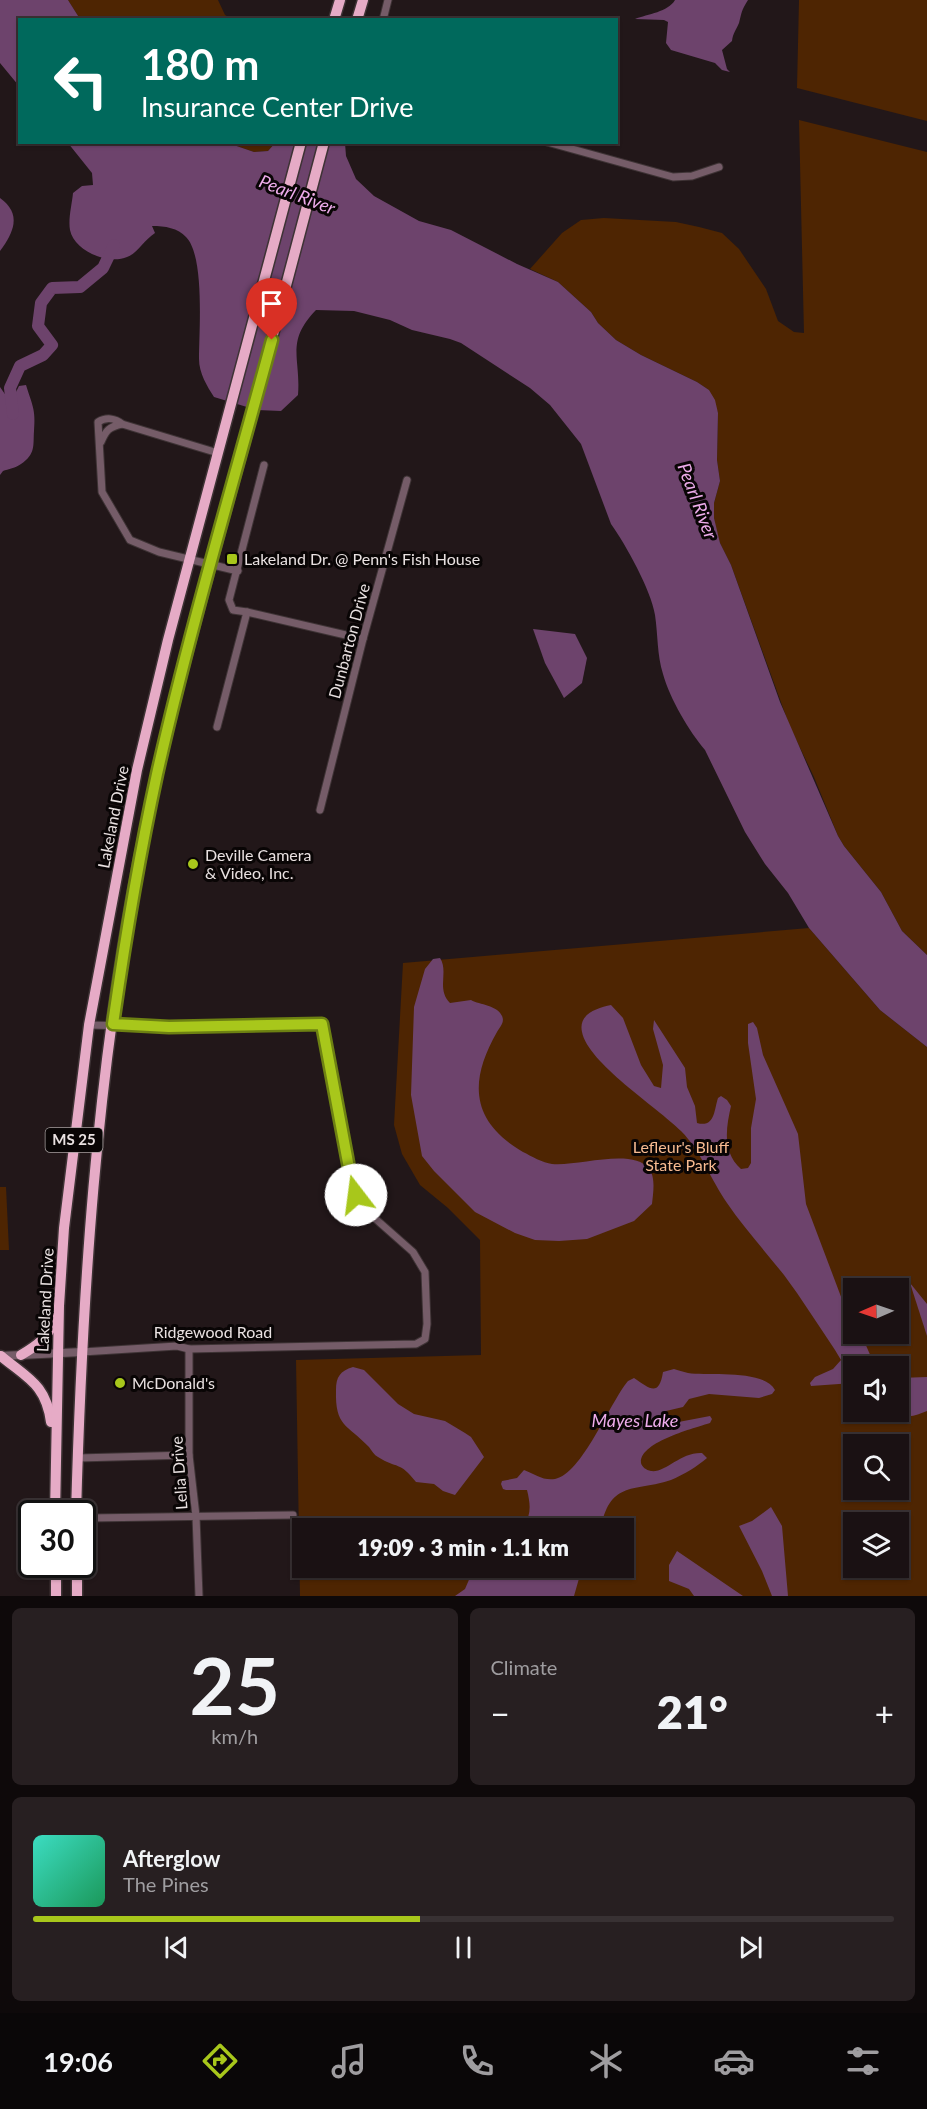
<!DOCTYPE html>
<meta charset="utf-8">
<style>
body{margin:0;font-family:Lato,sans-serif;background:#271f21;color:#f1f3f6;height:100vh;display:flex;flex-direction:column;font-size:22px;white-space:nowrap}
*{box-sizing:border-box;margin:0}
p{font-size:20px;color:#9f9da0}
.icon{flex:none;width:33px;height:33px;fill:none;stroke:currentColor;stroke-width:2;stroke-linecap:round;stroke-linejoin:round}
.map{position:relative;height:1596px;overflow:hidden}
.panel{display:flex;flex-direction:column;gap:12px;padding:12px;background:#0e090a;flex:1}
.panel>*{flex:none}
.banner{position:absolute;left:18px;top:18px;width:600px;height:126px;border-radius:0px;box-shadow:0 2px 4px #0004,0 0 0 2px #383133;background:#00695c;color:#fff;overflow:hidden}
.needle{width:39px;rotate:268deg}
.buttons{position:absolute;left:843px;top:1278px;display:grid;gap:12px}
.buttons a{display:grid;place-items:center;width:66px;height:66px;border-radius:0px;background:#1a1113;box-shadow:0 2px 4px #0004,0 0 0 2px #383133;font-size:30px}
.speed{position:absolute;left:18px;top:1500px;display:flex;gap:12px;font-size:30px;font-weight:700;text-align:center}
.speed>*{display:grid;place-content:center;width:78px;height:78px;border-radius:50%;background:#1a1113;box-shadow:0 2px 4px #0004,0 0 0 2px #383133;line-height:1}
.speed .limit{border:3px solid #111;border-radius:9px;background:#fff;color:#111}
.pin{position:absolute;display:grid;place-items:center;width:51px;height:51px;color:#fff;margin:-62px -26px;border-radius:50% 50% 50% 0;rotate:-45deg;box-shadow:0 0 6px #0007}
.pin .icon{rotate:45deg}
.me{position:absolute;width:66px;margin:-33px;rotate:345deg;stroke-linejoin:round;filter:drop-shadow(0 0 4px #0008)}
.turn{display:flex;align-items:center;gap:21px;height:126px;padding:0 24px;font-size:27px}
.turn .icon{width:78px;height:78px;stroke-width:2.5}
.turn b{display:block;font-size:42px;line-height:51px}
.big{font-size:45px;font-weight:800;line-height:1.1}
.panel .widget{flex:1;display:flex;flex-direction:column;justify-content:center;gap:9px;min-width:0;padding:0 21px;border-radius:9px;background:#271f21}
.panel .dial{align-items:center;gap:0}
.dial b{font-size:78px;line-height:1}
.song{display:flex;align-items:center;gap:18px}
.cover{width:72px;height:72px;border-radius:9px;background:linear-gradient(135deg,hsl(170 70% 55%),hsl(150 70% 35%))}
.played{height:6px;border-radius:3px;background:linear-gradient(90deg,#a8c71b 45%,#383133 45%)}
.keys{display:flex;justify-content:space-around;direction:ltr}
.heat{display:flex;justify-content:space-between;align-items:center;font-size:33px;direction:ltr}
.panel .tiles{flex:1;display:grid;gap:12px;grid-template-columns:1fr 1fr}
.widget:last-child{grid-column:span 2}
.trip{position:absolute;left:292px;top:1518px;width:342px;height:60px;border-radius:0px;background:#1a1113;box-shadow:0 2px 4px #0004,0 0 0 2px #383133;font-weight:800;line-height:60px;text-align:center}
.tabs{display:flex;height:96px;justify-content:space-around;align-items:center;background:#0a0708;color:#9f9da0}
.tabs .icon{width:42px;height:42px}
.tabs .current{color:#a8c71b}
.tabs b{font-size:27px;color:#f1f3f6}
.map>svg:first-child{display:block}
.green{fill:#4e2502;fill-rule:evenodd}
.water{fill:#6d436c}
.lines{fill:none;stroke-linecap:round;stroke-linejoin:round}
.river{stroke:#6d436c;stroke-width:12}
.minor-casing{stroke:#3e3335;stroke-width:9}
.tertiary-casing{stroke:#3e3335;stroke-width:10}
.trunk-casing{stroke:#3e3335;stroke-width:13}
.minor{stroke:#755c68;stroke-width:7}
.tertiary{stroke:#755c68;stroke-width:8}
.trunk{stroke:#e6abc6;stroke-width:10}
.route-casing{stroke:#6d8112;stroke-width:15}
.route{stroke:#a8c71b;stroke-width:10}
.poi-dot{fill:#a8c71b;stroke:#090505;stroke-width:2}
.labels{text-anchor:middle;stroke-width:6;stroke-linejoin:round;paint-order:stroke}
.shield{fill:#090505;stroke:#a69f9f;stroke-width:1.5}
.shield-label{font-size:15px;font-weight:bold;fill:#e9e1e1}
.poi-label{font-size:16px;fill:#e9e1e1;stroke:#090505;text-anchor:start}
.street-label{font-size:16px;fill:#e9e1e1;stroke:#090505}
.park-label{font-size:16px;fill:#f8bb91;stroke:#090505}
.water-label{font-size:18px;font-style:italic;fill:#eeaceb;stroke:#090505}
</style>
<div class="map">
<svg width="927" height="1596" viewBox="0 0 927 1596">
<rect width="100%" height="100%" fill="#221719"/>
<!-- green -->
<g class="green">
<polygon points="68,0 218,0 225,15 232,19 80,19"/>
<polygon points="799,0 927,0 927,121 797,88"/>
<polygon points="799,120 927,152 927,955 902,931 881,892 844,846 838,836 814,777 790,727 731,565 720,543 716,530 714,518 714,503 720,481 717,460 718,413 709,390 697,382 641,355 616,340 598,323 591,312 558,282 530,269 562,233 581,220 604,218 676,222 699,227 722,233 739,249 766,289 778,321 794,332 804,333"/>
<polygon points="228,143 275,143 268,151 254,152"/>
<path d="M809 928 880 1010 927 1047V1596H300L296 1360 481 1355 480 1240 448 1208 420 1185 402 1154 394 1125 403 963ZM854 1288H898V1334H854ZM854 1366H898V1412H854ZM854 1444H898V1490H854ZM854 1522H898V1568H854ZM303 1528H624V1568H303Z"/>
<polygon points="0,1187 6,1187 9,1250 0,1250"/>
</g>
<!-- water -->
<g class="water">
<polygon points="0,0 68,0 80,19 20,20 19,86 0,63"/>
<path d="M675 0H748C741 11 742 12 739 23 736 30 733 33 732 41L722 50 727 69 730 72 722 70 715 63 671 50 666 43 668 22 664 20 635 19C648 14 668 12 675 0Z"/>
<path d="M68 143H228L254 152 268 151 275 143H345L346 156 356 179 374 196 419 221 451 230 517 264 558 282 591 312 598 323 616 340 641 355 697 382 709 390 715 400 718 413 717 460 720 481 714 503V518L720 543 731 565 780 702 838 836 844 846 881 892 902 931 927 955V1047L880 1010 809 928 788 893 765 864 745 832 705 750C689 731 670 699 663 674 657 655 658 635 655 615 651 590 626 545 611 524L581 444 550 405 530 388 461 343 450 339 412 330 390 320 354 311 316 310C285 342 301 358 298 395L281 411 257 410 214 397C207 386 199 373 199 359 199 332 205 256 186 237 178 228 165 226 152 226L155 233C144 240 138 253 127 257 108 265 74 251 70 230 68 219 72 204 73 193L82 186 93 185 92 173Z"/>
<path d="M0 198C22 214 14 232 0 251Z"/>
<path d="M26 385C32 405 36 409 34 431 33 445 36 454 21 464 16 468 8 469 3 471L0 475V387L9 400 13 398 19 386Z"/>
<polygon points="533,629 575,634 587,658 582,683 564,698 545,663"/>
<path d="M440 958C449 972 436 989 450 1003L471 1000C480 1005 497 1005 502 1016 505 1022 500 1027 497 1032 469 1081 470 1121 523 1152 531 1156 543 1163 552 1164 576 1167 633 1147 649 1169 656 1177 653 1194 652 1204L634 1221 587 1239 559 1241 535 1240 515 1233 475 1212 434 1171 422 1156 411 1095 414 1007 425 969 433 959Z"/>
<path d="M611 1005 623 1018 641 1065 654 1086 661 1088 663 1065 653 1029 654 1020 685 1068 687 1087 695 1106 697 1123C715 1128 714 1110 718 1098L721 1096 727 1100 731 1106C726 1128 722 1152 741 1169L748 1168 751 1163V1128L756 1099 748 1043V1024L753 1022 757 1028 763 1055 798 1134 806 1204 843 1302 853 1320 854 1334H861L875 1366H854L853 1383 811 1386 810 1383 815 1377 833 1369 841 1360 835 1350C818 1325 802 1299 784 1275 765 1251 744 1228 727 1203 711 1180 701 1151 681 1131 657 1107 588 1063 582 1032 578 1014 597 1008 611 1005Z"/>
<polygon points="910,1283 927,1304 927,1336"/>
<path d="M353 1367 364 1370 398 1404 414 1414 445 1421 465 1433 471 1437 484 1457 455 1495 443 1491 434 1484 416 1482C400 1461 397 1469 378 1457 374 1455 372 1451 369 1447 347 1424 335 1427 336 1390 336 1377 340 1371 353 1367Z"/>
<path d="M674 1369C678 1370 683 1372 688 1373 708 1376 764 1369 775 1390L772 1394 759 1398 709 1394 689 1399 683 1407 666 1411 663 1416 664 1421 668 1424 710 1416 712 1419 710 1423C695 1428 639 1442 641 1463 642 1467 646 1470 651 1471 666 1473 680 1452 702 1453L707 1458C698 1466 683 1475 671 1480 635 1492 610 1480 601 1528H523C531 1515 531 1506 527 1490H506L503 1489 501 1484 502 1481 517 1478 524 1470C535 1474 543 1481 555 1479 582 1474 609 1404 628 1381L634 1378C650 1389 659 1397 663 1372Z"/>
<path d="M927 1377V1411C917 1415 907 1420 897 1412L899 1378Z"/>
<polygon points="771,1507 782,1526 788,1596 772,1596 762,1571 739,1526 752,1521"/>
<polygon points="677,1551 743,1596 694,1596 689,1589 669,1581 669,1565"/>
<polygon points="474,1568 582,1568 574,1596 455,1596 465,1589"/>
</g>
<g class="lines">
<!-- river -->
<polyline class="river" points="13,414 10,388 20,366 43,355 52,345 38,326 41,303 52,288 80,287 103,268 114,245"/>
<defs>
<g id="minor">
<polyline points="383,20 388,0"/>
<polyline points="547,142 673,177 692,176 719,167"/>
<path d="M101 442C106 430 109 427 122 424"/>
<path d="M218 453 122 424C115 418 106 417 98 422L102 492 130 540 159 552 238 571"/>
<polyline points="247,612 363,639"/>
<polyline points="217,727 247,612 233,610 229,600 264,465"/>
<polyline points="320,810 363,639 407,480"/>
<polyline points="189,1349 189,1455 196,1516 199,1596"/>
<polyline points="82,1352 177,1346 189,1349 416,1344 425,1339 427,1324 425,1272 413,1252 370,1214 356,1195 349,1168 322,1024 169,1027 89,1025"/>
<polyline points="78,1458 189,1455"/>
<polyline points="89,1518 293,1515"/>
</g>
<polyline id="tertiary" points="0,1356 82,1352"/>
<g id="trunk">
<polyline points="334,20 340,0"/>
<polyline points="357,20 363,0"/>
<path d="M21 1355C38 1345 48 1338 55 1318"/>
<path d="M1 1356C27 1378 46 1384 51 1422"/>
<polyline points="55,1514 59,1306 64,1228 89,1025 137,770 168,640 301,142"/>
<path d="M76 1514C82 1296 96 1077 138 864 166 723 205 586 243 448 270 346 297 244 324 142"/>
<polyline points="56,1564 56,1596"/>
<polyline points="77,1564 77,1596"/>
</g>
</defs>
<!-- minor casing -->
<use href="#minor" class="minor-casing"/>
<!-- tertiary casing -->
<use href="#tertiary" class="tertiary-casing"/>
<!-- trunk casing -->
<use href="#trunk" class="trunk-casing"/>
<!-- minor -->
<use href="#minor" class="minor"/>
<!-- tertiary -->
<use href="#tertiary" class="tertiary"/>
<!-- trunk -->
<use href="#trunk" class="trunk"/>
</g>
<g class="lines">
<defs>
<path id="route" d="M272 340C233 484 190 628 157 774 139 857 125 940 113 1024L169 1027 322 1024 349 1168 356 1195"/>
</defs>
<!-- route casing -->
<use href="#route" class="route-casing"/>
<!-- route -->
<use href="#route" class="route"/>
</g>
<!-- markers -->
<g class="poi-dot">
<rect x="226" y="553" width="12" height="12" rx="3"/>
<circle cx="193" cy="864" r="6"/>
<circle cx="120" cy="1383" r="6"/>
</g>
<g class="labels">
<!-- shield labels -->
<rect class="shield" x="45.5" y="1128" width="57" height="24" rx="4.5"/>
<g class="shield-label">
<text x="74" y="1145">MS 25</text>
</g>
<!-- poi labels -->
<g class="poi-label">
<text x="244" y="565">Lakeland Dr. @ Penn's Fish House</text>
<text x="205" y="861">Deville Camera<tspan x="205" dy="18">&amp; Video, Inc.</tspan></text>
<text x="132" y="1389">McDonald's</text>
</g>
<!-- street labels -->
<g class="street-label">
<text transform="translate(349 641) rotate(-75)" y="6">Dunbarton Drive</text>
<text transform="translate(113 817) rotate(-79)" y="6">Lakeland Drive</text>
<text transform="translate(45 1300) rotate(-87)" y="6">Lakeland Drive</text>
<text x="213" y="1338">Ridgewood Road</text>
<text transform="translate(179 1473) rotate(-94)" y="6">Lelia Drive</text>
</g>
<!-- park labels -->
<g class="park-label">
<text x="681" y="1153">Lefleur's Bluff<tspan x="681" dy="18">State Park</tspan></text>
</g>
<!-- water labels -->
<g class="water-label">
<text transform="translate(297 195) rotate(21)" y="6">Pearl River</text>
<text transform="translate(697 501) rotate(69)" y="6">Pearl River</text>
<text x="635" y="1427">Mayes Lake</text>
</g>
</g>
</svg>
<div class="buttons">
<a><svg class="needle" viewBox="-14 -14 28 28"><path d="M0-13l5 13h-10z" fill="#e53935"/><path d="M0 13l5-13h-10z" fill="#9f9da0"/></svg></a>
<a><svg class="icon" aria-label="sound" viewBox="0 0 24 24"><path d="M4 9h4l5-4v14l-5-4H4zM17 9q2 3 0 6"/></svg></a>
<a><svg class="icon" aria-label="search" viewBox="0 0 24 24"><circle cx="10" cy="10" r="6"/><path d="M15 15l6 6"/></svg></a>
<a><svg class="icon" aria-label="layers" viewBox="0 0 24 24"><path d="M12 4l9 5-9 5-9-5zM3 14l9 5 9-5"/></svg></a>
</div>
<div class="speed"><div class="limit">30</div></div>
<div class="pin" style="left:272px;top:340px;background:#d93025"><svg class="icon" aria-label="arrive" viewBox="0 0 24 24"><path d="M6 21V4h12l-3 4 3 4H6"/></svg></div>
<svg class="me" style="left:356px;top:1195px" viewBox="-20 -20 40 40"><circle r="19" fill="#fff"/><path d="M0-13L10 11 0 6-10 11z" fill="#a8c71b"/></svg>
<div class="trip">19:09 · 3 min · 1.1 km</div>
<div class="banner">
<div class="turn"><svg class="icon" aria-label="left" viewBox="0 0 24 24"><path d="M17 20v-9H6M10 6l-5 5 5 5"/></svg><div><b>180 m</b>Insurance Center Drive</div></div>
</div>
</div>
<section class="panel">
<div class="tiles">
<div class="widget dial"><b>25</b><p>km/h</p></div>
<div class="widget"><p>Climate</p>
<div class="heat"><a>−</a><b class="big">21°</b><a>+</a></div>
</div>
<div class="widget">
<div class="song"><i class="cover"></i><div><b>Afterglow</b><p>The Pines</p></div></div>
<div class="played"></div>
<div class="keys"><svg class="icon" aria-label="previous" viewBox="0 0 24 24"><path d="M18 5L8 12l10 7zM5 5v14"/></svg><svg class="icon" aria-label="pause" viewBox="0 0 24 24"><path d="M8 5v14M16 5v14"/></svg><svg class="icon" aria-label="next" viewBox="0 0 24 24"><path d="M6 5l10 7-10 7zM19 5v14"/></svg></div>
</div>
</div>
</section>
<nav class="tabs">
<b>19:06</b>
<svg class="icon current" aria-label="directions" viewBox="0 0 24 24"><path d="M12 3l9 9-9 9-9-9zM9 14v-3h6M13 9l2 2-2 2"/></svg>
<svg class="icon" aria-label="music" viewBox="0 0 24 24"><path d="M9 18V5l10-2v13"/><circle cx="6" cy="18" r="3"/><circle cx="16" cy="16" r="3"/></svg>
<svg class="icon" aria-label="phone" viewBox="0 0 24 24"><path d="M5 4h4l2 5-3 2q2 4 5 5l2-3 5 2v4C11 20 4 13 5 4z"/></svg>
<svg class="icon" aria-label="climate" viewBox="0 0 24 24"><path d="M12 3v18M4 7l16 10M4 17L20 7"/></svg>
<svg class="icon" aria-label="car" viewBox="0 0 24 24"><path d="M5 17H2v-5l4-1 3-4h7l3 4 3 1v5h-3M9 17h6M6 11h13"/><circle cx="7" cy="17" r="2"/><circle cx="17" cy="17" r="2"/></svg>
<svg class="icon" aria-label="filters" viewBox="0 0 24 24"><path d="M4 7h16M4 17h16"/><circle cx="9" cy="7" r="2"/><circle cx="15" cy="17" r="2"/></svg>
</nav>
